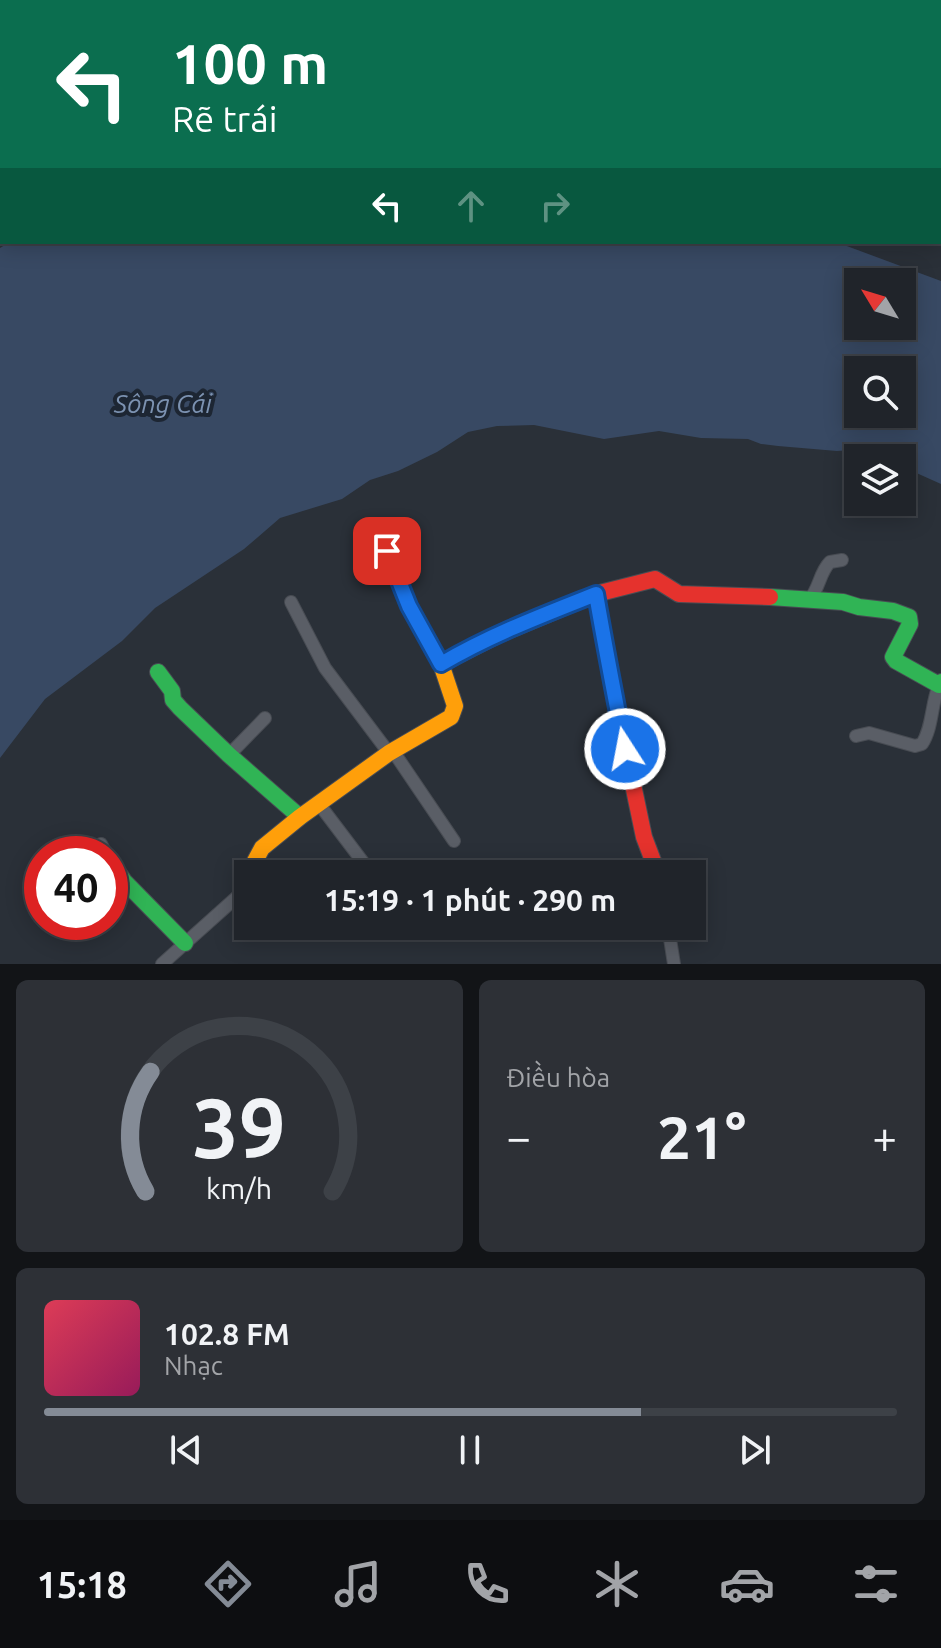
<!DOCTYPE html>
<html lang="vi">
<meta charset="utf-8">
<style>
body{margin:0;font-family:Ubuntu,sans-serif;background:#2d3036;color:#f1f3f6;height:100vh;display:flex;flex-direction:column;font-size:30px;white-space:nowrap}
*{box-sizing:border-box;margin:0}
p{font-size:26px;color:#a2a4a8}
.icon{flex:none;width:44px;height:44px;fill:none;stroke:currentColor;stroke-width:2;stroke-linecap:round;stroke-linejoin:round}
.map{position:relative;height:964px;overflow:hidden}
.side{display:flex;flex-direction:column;gap:16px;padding:16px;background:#121417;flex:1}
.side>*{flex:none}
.banner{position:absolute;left:0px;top:0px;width:942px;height:244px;box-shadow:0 4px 20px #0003,0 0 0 2px #3d4147;background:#0b6e4f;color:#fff;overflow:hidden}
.needle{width:52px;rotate:308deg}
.tools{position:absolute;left:844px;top:268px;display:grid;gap:16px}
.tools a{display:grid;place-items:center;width:72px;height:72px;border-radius:0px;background:#20242a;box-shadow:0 4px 20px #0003,0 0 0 2px #3d4147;font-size:40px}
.speed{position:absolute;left:24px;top:836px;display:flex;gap:16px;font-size:40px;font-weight:700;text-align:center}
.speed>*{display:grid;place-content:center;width:104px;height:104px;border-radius:50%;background:#20242a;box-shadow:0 4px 20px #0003,0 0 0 2px #3d4147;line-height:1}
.speed .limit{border:12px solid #d22;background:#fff;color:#111}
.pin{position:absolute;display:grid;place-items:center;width:68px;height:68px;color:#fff;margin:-34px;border-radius:16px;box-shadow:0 4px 12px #0006}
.me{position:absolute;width:88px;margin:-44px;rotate:349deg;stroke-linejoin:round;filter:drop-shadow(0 0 6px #0008)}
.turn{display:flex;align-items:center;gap:28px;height:168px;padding:0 40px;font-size:36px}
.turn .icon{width:104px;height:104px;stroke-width:2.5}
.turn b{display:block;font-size:56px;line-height:68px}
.lanes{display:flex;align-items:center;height:76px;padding:0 40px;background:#0003;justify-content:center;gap:40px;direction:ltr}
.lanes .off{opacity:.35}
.big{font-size:60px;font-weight:600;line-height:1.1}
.side .tile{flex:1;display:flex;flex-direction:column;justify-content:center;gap:12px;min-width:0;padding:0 28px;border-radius:12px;background:#2d3036}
.side .dial{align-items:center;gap:0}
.dial svg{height:208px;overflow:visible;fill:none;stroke:#3d4147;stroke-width:7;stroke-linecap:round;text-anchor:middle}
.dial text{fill:#f1f3f6;stroke:none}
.song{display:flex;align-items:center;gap:24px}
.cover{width:96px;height:96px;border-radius:12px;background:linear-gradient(135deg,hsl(350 70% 55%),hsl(330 70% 35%))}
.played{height:8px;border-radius:4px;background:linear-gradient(90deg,#848b96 70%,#3d4147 70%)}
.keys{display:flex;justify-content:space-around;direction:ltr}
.heat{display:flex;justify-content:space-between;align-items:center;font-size:44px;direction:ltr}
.side .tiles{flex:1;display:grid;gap:16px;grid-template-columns:1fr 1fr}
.tile:last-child{grid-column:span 2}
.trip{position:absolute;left:234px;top:860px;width:472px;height:80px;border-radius:0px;background:#20242a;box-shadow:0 4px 20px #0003,0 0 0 2px #3d4147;font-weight:600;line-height:80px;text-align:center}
.menu{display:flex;height:128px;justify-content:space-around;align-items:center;background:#0d0e11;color:#a2a4a8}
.menu .icon{width:56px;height:56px}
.menu .current{color:#848b96}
.menu b{font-size:36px;color:#f1f3f6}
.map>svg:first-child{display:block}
.water{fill:#384963;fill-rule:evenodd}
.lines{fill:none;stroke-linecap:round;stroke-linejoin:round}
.street-casing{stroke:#484c53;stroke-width:14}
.fast-casing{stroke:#484c53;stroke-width:18}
.slow-casing{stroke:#484c53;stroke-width:18}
.jam-casing{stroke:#484c53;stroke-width:18}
.street{stroke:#5a5e66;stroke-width:12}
.fast{stroke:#30b455;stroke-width:16}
.slow{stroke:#ff9f0a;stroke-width:16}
.jam{stroke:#e5322d;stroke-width:16}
.route-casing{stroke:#114b97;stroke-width:20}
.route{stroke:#1a73e8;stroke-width:14}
.labels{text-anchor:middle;stroke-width:8;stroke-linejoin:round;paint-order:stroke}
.water-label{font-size:26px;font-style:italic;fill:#7c92b1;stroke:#1d2633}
</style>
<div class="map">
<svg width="941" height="964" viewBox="0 0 941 964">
<rect width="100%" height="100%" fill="#2a3038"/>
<!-- water -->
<path class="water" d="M10 242H836L941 281V484L912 471 902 464V458H894L887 452 866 449 837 451 778 446 761 444 748 439 701 438 659 431 604 439 534 425 497 426 468 432 437 452 398 471 370 480 342 499 280 518 244 549 155 608 122 641 45 699 0 758V248ZM858 282H902V326H858ZM858 370H902V414H858Z"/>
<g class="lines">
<defs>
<g id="street">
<polyline points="393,0 401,0"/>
<polyline points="492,0 494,2"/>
<polyline points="19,2 30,0"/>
<polyline points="523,2 533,0"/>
<polyline points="590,2 590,0"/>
<polyline points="720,2 720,0"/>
<polyline points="904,2 906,0"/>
<polyline points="0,5 2,5"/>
<polyline points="0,39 2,39"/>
<polyline points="940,45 941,46"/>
<polyline points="0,231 2,230"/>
<polyline points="387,551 409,606 441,664"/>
<path d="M809 600C820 588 819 573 830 562L842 560"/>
<polyline points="291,602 325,668 389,753"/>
<path d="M856 736 869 733 915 746 922 744C933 727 931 704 939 685H941"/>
<polyline points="393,751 454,841"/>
<polyline points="229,755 265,718"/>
<polyline points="319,804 372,874"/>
<polyline points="101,844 106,854"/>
<polyline points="668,926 674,964"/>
<polyline points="162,964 248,887"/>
</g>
<g id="fast">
<polyline points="770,597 843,602 859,607 893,611 909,617 910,624 893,657 896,661 939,685 941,682"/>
<polyline points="158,672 172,691 173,700 180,708 229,755 300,817"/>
<polyline points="110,861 124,881 185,943"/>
</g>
<polyline id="slow" points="255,874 255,861 262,848 300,817 389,753 451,717 455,706 441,664 498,635 596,594"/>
<polyline id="jam" points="658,874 644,837 613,689 596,594 655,579 679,594 770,597"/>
</defs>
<!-- street casing -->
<use href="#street" class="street-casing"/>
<!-- fast casing -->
<use href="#fast" class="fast-casing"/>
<!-- slow casing -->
<use href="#slow" class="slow-casing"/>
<!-- jam casing -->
<use href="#jam" class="jam-casing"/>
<!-- street -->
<use href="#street" class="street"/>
<!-- fast -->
<use href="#fast" class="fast"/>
<!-- slow -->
<use href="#slow" class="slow"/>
<!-- jam -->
<use href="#jam" class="jam"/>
</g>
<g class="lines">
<defs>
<path id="route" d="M387 551 409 606 441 664C490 635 543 615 596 594 605 646 615 698 625 749"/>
</defs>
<!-- route casing -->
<use href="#route" class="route-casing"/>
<!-- route -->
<use href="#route" class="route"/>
</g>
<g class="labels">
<!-- water labels -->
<g class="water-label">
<text x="163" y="413">Sông Cái</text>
</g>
</g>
</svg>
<div class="tools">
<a><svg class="needle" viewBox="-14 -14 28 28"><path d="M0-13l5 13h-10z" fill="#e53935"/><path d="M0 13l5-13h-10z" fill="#a2a4a8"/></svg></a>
<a><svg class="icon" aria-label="search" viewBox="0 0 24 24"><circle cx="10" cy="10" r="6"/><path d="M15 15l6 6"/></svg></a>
<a><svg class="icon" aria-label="layers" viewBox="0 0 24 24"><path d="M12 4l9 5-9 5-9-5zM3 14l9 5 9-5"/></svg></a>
</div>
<div class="speed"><div class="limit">40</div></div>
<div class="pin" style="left:387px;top:551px;background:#d93025"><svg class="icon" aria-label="arrive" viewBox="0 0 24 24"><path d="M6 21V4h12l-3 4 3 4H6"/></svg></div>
<svg class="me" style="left:625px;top:749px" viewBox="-20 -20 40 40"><circle r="17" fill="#1a73e8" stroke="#fff" stroke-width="3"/><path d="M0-11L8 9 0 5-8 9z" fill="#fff"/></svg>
<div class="trip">15:19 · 1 phút · 290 m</div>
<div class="banner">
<div class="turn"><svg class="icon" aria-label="left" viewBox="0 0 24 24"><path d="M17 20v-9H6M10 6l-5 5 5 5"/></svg><div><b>100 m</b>Rẽ trái</div></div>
<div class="lanes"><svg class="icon" aria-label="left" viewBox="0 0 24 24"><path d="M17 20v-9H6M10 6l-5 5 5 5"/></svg><svg class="icon off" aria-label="ahead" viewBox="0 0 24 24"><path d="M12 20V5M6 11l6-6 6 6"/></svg><svg class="icon off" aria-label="right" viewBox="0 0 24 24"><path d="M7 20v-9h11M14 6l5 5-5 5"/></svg></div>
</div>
</div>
<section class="side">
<div class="tiles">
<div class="tile dial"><svg viewBox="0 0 100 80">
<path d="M14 69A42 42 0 1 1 86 69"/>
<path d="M14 69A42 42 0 0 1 16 23" stroke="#848b96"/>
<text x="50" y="56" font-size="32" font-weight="700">39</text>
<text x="50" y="72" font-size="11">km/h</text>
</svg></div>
<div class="tile"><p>Điều hòa</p>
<div class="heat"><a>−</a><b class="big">21°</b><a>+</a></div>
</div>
<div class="tile">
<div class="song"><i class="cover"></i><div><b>102.8 FM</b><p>Nhạc</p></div></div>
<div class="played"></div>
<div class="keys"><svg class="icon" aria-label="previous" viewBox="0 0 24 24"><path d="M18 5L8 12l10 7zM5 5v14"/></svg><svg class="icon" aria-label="pause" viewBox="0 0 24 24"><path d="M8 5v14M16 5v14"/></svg><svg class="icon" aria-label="next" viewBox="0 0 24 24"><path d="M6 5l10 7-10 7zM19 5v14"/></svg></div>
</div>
</div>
</section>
<nav class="menu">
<b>15:18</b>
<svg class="icon current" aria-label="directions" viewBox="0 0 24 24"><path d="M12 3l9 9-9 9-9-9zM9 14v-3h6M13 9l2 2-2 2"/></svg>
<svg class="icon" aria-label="music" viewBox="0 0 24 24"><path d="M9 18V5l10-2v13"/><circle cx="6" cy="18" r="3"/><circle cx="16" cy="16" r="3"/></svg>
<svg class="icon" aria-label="phone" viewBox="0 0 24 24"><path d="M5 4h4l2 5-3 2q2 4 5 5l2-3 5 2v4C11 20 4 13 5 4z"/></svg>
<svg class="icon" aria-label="climate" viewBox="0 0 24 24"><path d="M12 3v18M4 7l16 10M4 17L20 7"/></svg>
<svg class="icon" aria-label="car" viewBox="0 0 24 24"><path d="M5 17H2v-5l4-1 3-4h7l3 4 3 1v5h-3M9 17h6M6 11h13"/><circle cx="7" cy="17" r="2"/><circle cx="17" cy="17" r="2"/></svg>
<svg class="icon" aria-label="filters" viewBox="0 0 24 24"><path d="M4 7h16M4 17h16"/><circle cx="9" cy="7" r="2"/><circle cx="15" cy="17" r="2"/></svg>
</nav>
